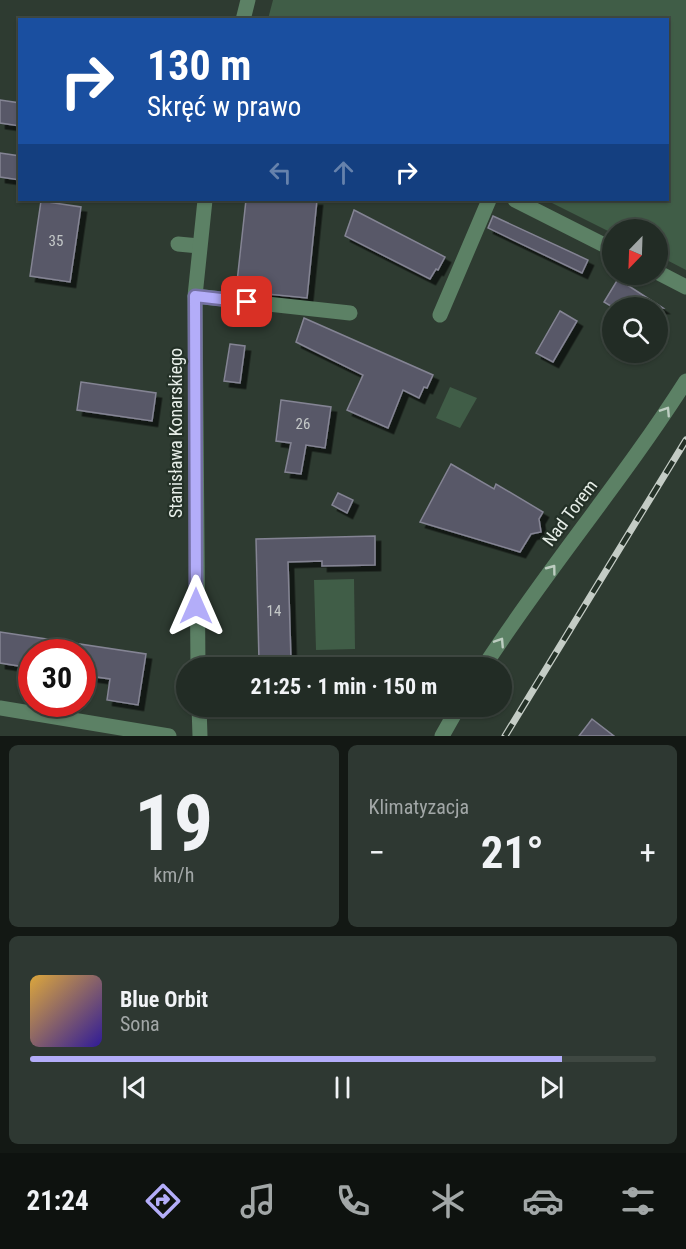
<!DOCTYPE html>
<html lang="pl">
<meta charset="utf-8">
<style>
body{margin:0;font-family:"Roboto Condensed",sans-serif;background:#2e3832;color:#f1f3f6;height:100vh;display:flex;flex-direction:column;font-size:22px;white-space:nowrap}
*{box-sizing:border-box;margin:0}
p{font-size:20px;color:#a2a7a7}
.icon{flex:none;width:33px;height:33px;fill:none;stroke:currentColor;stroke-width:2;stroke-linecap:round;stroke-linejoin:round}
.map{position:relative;height:736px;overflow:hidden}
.drawer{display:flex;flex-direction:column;gap:9px;padding:9px;background:#131814;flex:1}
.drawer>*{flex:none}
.hud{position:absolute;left:18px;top:18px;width:651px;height:183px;border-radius:0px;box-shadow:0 2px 4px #0004,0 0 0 2px #3f4842;background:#1a4fa0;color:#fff;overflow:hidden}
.needle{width:39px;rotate:203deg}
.buttons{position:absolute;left:602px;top:219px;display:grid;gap:12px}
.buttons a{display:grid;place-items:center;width:66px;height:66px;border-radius:50%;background:#222c25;box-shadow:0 2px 4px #0004,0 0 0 2px #3f4842;font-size:30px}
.speed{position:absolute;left:18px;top:639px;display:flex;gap:12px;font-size:30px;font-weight:700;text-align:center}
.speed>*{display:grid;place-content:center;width:78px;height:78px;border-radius:50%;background:#222c25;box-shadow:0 2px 4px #0004,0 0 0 2px #3f4842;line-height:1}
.speed .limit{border:9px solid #d22;background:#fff;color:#111}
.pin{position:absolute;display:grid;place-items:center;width:51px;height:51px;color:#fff;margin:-26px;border-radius:12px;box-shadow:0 3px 9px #0006}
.me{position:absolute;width:66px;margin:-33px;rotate:0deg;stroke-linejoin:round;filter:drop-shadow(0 0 4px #0008)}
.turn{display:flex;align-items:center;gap:21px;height:126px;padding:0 30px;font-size:27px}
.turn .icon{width:78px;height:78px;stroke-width:2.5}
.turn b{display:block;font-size:42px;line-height:51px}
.lanes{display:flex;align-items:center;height:57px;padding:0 30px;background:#0003;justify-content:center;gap:30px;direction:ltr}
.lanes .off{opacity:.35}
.big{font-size:45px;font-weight:700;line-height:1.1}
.drawer .tile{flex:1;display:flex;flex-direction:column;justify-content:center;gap:9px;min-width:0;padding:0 21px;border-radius:9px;background:#2e3832}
.drawer .dial{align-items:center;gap:0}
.dial b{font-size:78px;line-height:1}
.song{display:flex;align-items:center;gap:18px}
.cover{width:72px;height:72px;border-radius:9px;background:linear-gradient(135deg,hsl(40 70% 55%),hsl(250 70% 35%))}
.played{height:6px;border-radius:3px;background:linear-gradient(90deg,#b3adf9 85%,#3f4842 85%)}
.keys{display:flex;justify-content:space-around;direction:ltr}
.heat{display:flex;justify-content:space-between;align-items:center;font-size:33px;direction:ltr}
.drawer .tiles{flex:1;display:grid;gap:9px;grid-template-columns:1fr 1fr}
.tile:last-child{grid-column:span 2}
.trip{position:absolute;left:176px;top:657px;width:336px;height:60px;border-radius:30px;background:#222c25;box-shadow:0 2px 4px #0004,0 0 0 2px #3f4842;font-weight:700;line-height:60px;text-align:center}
.menu{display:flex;height:96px;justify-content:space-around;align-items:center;background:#0e120f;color:#a2a7a7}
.menu .icon{width:42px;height:42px}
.menu .active{color:#b3adf9}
.menu b{font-size:27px;color:#f1f3f6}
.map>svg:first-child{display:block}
.green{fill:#405d47}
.building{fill:#595867;stroke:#848494;stroke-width:1.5;filter:url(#shadow)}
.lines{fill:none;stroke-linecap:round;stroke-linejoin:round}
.minor{stroke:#5c8165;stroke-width:15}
.rail-casing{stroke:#c4ccc5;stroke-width:7}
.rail{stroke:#243127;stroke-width:4.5;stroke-dasharray:14;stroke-linecap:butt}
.oneway{stroke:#bdcdc1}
.route-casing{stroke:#7470a2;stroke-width:15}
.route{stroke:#b3adf9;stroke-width:10}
.labels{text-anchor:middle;stroke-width:4.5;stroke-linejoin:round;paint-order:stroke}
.number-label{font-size:15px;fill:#c4c8c8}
.street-label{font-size:18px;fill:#e7eee8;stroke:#243127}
</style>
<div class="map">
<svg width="686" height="736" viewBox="0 0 686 736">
<defs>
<filter id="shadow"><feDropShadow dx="5.5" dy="5.5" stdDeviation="0" flood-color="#0009"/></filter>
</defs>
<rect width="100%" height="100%" fill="#2e3b31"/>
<!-- green -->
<g class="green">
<polygon points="273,0 686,0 686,270 657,255 657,230 612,230 612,233 546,200 668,200 668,20 268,19"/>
<polygon points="450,387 477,398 460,428 436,418"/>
<polygon points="354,579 355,649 316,650 314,580"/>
</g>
<!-- building -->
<g class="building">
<polygon points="0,100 20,103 20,126 0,123"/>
<polygon points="0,153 20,156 20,180 0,177"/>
<polygon points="246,200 317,200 307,298 236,291"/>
<polygon points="41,201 81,207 70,282 30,276"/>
<polygon points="354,210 445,257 438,270 436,269 430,279 345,236"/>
<polygon points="493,216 588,260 582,273 488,228"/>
<polygon points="618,279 663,308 614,308 604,302"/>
<polygon points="560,311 577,321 553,362 536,353"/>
<polygon points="304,318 433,375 427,388 424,387 419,398 403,390 388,428 347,410 363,375 296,342"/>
<polygon points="230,344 245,346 240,383 224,381"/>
<polygon points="81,382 156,393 152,421 77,410"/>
<polygon points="281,400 331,407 325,448 306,445 301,474 285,472 291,443 276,441"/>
<polygon points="451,464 494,489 496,484 543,512 539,519 541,532 531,534 520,552 420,522"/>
<polygon points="338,493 353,500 347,513 332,505"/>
<polygon points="375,536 375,565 322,566 322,561 288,562 291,660 259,661 256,539"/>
<polygon points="0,632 146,654 138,705 107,700 110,679 82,675 82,652 32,652 32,668 0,663"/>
<polygon points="592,719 614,736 579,736"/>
</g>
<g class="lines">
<!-- minor -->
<g class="minor">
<polyline points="243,20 248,0"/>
<polyline points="515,200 612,249"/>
<polyline points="178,244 199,246"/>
<polyline points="657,272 686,287"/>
<polyline points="195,296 350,313"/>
<polyline points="440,315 489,200"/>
<polyline points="198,668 195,296 205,200"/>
<path d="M483 668C547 569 623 480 686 381"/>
<polyline points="199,706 200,736"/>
<polyline points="0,708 169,736"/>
<polyline points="442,736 459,706"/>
</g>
<defs>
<polyline id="rail" points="505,736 686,440"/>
</defs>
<!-- rail casing -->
<use href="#rail" class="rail-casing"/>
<!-- rail -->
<use href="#rail" class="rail"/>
</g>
<!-- one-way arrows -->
<defs><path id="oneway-chevron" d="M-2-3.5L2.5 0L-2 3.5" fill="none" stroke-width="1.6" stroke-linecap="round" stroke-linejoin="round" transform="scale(1.5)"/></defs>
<g class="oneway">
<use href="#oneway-chevron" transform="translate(666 411) rotate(-57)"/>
<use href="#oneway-chevron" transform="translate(552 569) rotate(-53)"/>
<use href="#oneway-chevron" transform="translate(500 642) rotate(-57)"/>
</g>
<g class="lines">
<defs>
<polyline id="route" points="196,606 195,296 247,302"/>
</defs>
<!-- route casing -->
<use href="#route" class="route-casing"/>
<!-- route -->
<use href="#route" class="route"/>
</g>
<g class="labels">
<!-- number labels -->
<g class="number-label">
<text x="56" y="246">35</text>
<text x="303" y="429">26</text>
<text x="274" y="616">14</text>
</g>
<!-- street labels -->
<g class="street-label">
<text transform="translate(176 433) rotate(-90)" y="6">Stanisława Konarskiego</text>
<text transform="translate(570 513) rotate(-53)" y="6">Nad Torem</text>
</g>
</g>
</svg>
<div class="buttons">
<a><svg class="needle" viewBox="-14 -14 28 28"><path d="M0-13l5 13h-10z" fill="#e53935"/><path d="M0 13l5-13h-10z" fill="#a2a7a7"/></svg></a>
<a><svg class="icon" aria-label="search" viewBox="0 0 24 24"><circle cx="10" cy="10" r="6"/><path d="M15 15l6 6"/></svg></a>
</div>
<div class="speed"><div class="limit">30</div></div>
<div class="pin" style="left:247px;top:302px;background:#d93025"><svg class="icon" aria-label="arrive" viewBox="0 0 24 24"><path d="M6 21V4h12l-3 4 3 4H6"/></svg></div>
<svg class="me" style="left:196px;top:606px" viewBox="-20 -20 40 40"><path d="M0-17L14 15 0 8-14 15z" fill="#b3adf9" stroke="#fff" stroke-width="4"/></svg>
<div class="trip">21:25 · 1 min · 150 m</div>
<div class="hud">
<div class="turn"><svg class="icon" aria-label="right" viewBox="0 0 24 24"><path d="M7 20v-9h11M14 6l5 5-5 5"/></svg><div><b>130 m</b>Skręć w prawo</div></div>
<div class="lanes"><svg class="icon off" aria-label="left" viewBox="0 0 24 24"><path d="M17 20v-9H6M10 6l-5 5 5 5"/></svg><svg class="icon off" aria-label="ahead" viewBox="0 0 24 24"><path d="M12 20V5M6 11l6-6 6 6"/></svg><svg class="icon" aria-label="right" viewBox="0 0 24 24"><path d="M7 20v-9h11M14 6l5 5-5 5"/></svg></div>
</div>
</div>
<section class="drawer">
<div class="tiles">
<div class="tile dial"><b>19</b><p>km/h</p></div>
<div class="tile"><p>Klimatyzacja</p>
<div class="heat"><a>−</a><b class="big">21°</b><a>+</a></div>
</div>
<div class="tile">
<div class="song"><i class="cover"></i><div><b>Blue Orbit</b><p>Sona</p></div></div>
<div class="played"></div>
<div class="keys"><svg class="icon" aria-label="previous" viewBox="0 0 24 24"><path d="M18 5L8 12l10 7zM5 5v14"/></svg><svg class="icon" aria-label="pause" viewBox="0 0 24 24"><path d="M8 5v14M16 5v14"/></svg><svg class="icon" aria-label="next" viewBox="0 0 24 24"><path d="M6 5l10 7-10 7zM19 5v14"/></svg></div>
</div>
</div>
</section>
<nav class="menu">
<b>21:24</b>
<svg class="icon active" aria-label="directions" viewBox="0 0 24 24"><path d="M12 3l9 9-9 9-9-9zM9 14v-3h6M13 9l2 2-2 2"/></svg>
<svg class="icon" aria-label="music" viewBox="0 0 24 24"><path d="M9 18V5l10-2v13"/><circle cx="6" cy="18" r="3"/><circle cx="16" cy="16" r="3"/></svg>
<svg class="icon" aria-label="phone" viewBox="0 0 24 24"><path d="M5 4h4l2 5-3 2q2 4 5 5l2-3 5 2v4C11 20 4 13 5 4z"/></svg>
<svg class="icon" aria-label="climate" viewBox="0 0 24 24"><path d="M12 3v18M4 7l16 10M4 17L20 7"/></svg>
<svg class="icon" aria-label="car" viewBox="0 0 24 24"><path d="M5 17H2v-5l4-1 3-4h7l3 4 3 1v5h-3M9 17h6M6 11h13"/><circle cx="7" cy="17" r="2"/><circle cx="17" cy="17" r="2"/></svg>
<svg class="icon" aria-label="filters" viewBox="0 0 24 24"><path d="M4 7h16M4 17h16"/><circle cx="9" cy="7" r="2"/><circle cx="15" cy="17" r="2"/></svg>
</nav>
